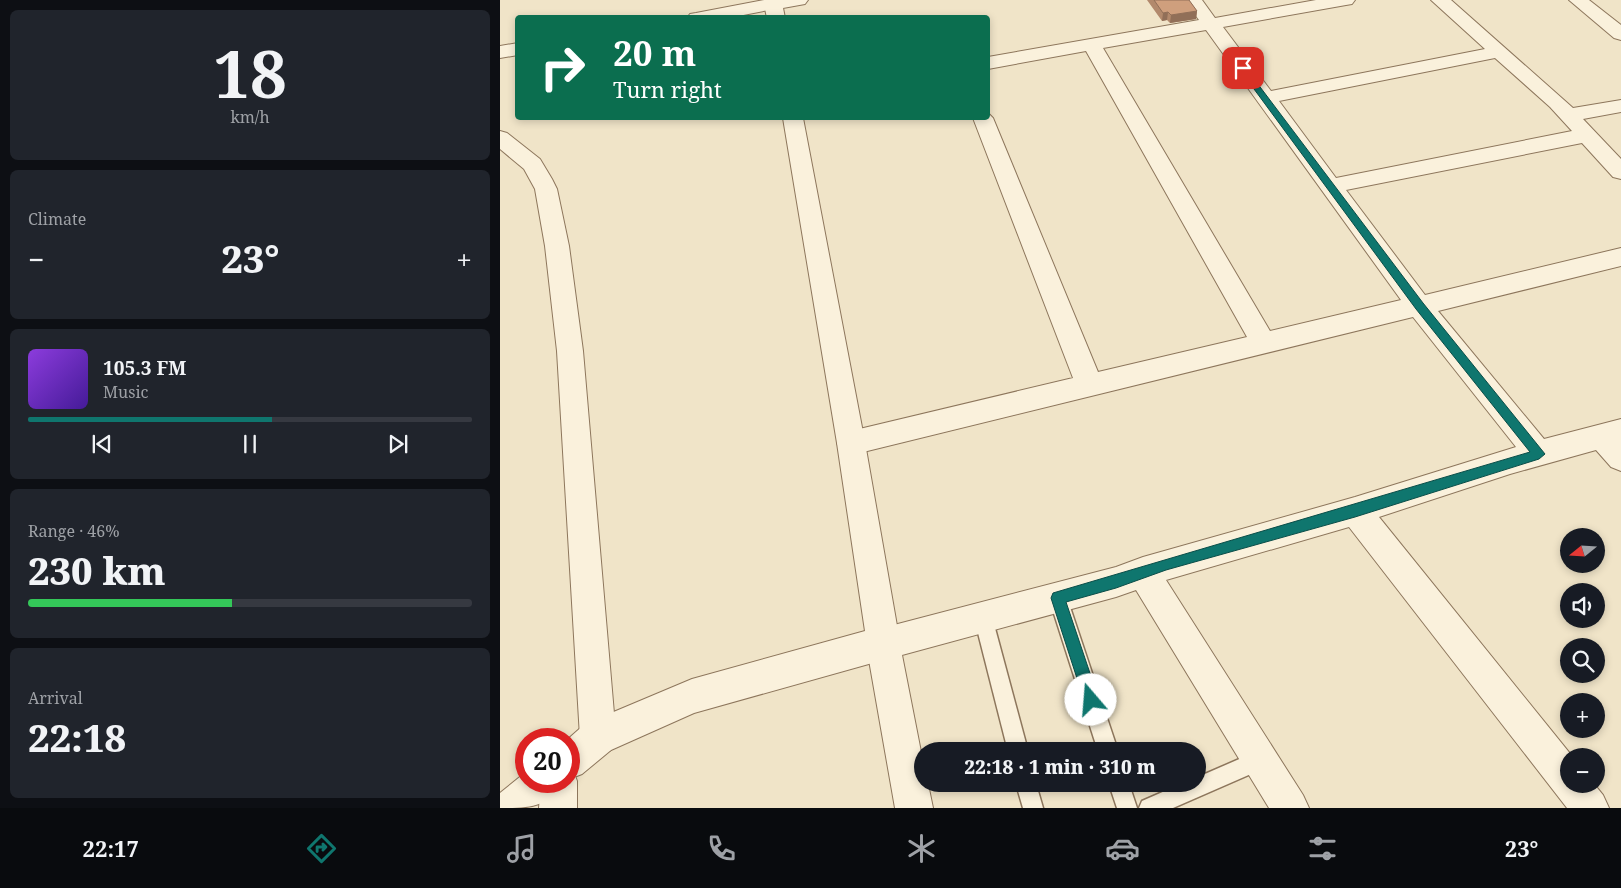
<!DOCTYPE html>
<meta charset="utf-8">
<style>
body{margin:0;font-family:"Noto Serif",serif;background:#20242c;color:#f1f3f6;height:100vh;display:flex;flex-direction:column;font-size:19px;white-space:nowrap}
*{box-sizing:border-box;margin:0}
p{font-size:16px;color:#9ea1a6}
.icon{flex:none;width:28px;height:28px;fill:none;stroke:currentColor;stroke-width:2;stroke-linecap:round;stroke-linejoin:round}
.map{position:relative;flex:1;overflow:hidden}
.sheet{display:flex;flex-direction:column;gap:10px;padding:10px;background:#0d0f14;width:500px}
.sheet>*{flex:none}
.hud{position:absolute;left:15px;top:15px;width:475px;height:105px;border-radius:5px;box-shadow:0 2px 8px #0003;background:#0b6e4f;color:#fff;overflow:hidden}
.needle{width:32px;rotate:252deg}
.controls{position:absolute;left:1060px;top:528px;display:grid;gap:10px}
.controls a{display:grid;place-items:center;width:45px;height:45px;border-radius:50%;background:#171b24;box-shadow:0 2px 8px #0003;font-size:25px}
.speed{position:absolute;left:15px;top:728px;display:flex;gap:10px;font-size:25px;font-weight:700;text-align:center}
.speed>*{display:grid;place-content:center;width:65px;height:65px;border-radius:50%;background:#171b24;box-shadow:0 2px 8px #0003;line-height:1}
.speed .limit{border:8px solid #d22;background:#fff;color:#111}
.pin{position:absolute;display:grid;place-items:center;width:42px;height:42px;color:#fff;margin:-21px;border-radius:10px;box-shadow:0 2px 8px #0006}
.me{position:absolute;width:55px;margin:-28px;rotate:342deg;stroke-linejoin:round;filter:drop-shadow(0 0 4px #0008)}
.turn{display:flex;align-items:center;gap:18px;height:105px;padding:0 15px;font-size:22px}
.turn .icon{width:65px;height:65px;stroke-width:2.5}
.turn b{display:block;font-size:35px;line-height:42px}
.big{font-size:38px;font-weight:800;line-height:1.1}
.sheet .tile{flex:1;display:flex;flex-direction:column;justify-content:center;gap:8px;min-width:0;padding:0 18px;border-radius:8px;background:#20242c}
.sheet .dial{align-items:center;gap:0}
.dial b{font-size:65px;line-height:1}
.song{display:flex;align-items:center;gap:15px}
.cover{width:60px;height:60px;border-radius:8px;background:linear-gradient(135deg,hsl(270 70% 55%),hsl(260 70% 35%))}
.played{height:5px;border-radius:2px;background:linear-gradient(90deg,#0f766e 55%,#363941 55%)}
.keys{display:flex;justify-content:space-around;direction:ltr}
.heat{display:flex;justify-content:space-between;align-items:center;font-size:28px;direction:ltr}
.charge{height:8px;border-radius:4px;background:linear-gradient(90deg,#34c759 46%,#363941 0)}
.trip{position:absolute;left:414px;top:742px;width:292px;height:50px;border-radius:25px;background:#171b24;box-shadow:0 2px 8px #0003;font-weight:800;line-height:50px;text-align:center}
.tabs{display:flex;height:80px;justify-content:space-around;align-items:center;background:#090b0e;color:#9ea1a6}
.tabs .icon{width:35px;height:35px}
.tabs .selected{color:#0f766e}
.tabs b{font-size:22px;color:#f1f3f6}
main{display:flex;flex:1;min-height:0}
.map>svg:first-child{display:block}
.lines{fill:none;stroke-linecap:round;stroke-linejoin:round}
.service-casing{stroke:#8d765c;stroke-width:3}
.minor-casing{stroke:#8d765c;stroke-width:2}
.tertiary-casing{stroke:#8d765c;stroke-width:2}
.service{fill:#faf1dc;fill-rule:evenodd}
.minor{fill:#faf1dc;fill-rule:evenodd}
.tertiary{fill:#faf1dc;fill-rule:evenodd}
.wall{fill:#b2896c}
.shaded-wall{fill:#916f58}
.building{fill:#cf9f7d;stroke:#916f58}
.route{fill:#0f766e;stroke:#0a4d48}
</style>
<main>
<section class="sheet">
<div class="tile dial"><b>18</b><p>km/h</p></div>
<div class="tile"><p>Climate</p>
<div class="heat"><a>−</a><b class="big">23°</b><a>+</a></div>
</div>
<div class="tile">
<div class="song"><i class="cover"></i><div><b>105.3 FM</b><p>Music</p></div></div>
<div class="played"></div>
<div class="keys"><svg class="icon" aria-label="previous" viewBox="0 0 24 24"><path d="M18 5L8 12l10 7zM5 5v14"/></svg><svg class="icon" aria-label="pause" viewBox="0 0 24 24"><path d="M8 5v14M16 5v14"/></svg><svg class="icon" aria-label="next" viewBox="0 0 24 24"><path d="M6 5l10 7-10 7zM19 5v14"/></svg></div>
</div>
<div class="tile"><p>Range · 46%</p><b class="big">230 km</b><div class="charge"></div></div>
<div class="tile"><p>Arrival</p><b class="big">22:18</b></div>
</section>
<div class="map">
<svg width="1121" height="808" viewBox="0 0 1121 808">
<rect width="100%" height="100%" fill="#f0e4c8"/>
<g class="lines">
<defs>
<g id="service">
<polygon points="558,589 564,592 567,598 618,751 598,751 549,598 552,592"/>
<polygon points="483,608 489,611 492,617 528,751 508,751 474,617 477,611"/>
<polygon points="760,750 767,753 770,760 767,767 673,808 639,808 642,801 681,784 698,784 698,777"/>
<polygon points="516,784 536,784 543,808 523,808"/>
<polygon points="609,784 629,784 637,808 617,808"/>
</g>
<g id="minor">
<polygon points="264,0 282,0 279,8 228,18 187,18 190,14 196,13"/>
<path d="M684 0H702L715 18 816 0H855L852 4 846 5 723 27 771 91 985 49 931 0H951L1073 108 1121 100V112L1083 119 1121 159V179L1113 177 1082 143 846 190 925 295 1121 248V266L938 311 1044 439 1121 419V471L1111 467 1096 450 1010 474 879 517 1072 756H1069V784H1094L1103 795 1109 808H1067L849 527 666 580 803 795 809 808H769L636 590 616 597 402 655 422 757V784H428L433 808H395L366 643 371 631 616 567 643 557 855 497 1016 447 913 317 351 455 341 452 337 443 341 434 351 431 573 378 473 118H488V113L493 118 598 372 747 337 586 51 488 69V57L699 20ZM706 30 901 300 770 331 603 48ZM995 58 1050 107 1072 131 836 178 779 101Z"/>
<polygon points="1069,0 1089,0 1121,25 1121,40 1114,38"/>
<polygon points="18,43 18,55 0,58 0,46"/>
<polygon points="0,131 7,133 40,159 52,179 57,189 69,246 83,351 116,737 111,750 98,755 85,750 80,737 57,351 45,246 35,189 24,169 0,149"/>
<polygon points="69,767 72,768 77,781 77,808 39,808 41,781 69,781"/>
</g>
<g id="tertiary">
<polygon points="268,0 308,0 305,4 283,8 285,18 267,18 264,4"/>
<polygon points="283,118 303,118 365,443 400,643 395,655 383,660 194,713 111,750 82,774 69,779 68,739 85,724 192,679 365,631 337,443"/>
<path d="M26 772V781H62C49 808 30 808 0 808V793Z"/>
</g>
</defs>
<!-- service casing -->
<use href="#service" class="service-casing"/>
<!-- minor casing -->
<use href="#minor" class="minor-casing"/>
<!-- tertiary casing -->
<use href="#tertiary" class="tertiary-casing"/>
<!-- service -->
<use href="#service" class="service"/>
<!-- minor -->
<use href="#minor" class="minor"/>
<!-- tertiary -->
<use href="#tertiary" class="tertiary"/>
</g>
<!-- wall -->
<polygon class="wall" points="647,0 689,0 697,11 696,19 670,23 667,20 662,21"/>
<!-- shaded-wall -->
<g class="shaded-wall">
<polygon points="697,11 696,19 670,23 671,15"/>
<polygon points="668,12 667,20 662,21 663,13"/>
</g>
<!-- building -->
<polygon class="building" points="654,0 689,0 697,11 671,15 668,12 663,13"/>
<!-- route -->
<polygon class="route" points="743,66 745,67 923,303 1045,454 1039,459 855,517 666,570 616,588 566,602 599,700 596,705 591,707 586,705 584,700 551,598 553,593 1030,452 916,309 740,70 739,68"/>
</svg>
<div class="controls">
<a><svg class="needle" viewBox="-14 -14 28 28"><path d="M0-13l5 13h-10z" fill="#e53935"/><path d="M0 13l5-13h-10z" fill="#9ea1a6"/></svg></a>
<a><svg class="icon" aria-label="sound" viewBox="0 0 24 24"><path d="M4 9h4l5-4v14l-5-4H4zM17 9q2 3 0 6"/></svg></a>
<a><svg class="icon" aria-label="search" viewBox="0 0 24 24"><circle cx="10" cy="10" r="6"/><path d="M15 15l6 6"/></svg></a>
<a>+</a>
<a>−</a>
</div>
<div class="speed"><div class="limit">20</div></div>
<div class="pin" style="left:743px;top:68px;background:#d93025"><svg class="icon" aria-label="arrive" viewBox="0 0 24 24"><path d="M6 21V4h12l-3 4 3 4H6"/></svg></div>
<svg class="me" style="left:591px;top:700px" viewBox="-20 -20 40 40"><circle r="19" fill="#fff"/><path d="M0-13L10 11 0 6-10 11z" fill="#0f766e"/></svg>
<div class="trip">22:18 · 1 min · 310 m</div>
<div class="hud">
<div class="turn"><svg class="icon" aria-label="right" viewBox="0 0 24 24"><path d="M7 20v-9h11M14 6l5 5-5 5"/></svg><div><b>20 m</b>Turn right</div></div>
</div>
</div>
</main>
<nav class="tabs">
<b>22:17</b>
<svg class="icon selected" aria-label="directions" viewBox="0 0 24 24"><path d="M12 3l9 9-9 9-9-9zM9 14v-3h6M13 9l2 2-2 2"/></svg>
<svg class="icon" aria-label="music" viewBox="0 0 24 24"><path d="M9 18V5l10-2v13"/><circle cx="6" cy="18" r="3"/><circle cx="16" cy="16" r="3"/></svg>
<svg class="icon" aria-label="phone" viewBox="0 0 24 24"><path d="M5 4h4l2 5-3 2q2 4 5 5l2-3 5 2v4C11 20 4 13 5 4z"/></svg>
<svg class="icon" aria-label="climate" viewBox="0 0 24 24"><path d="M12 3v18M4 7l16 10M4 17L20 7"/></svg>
<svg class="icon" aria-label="car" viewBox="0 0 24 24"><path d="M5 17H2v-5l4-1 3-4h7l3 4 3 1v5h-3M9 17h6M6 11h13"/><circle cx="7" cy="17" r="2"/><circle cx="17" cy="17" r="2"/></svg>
<svg class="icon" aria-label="filters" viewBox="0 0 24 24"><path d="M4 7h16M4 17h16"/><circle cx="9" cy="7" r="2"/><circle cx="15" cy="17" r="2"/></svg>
<b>23°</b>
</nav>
